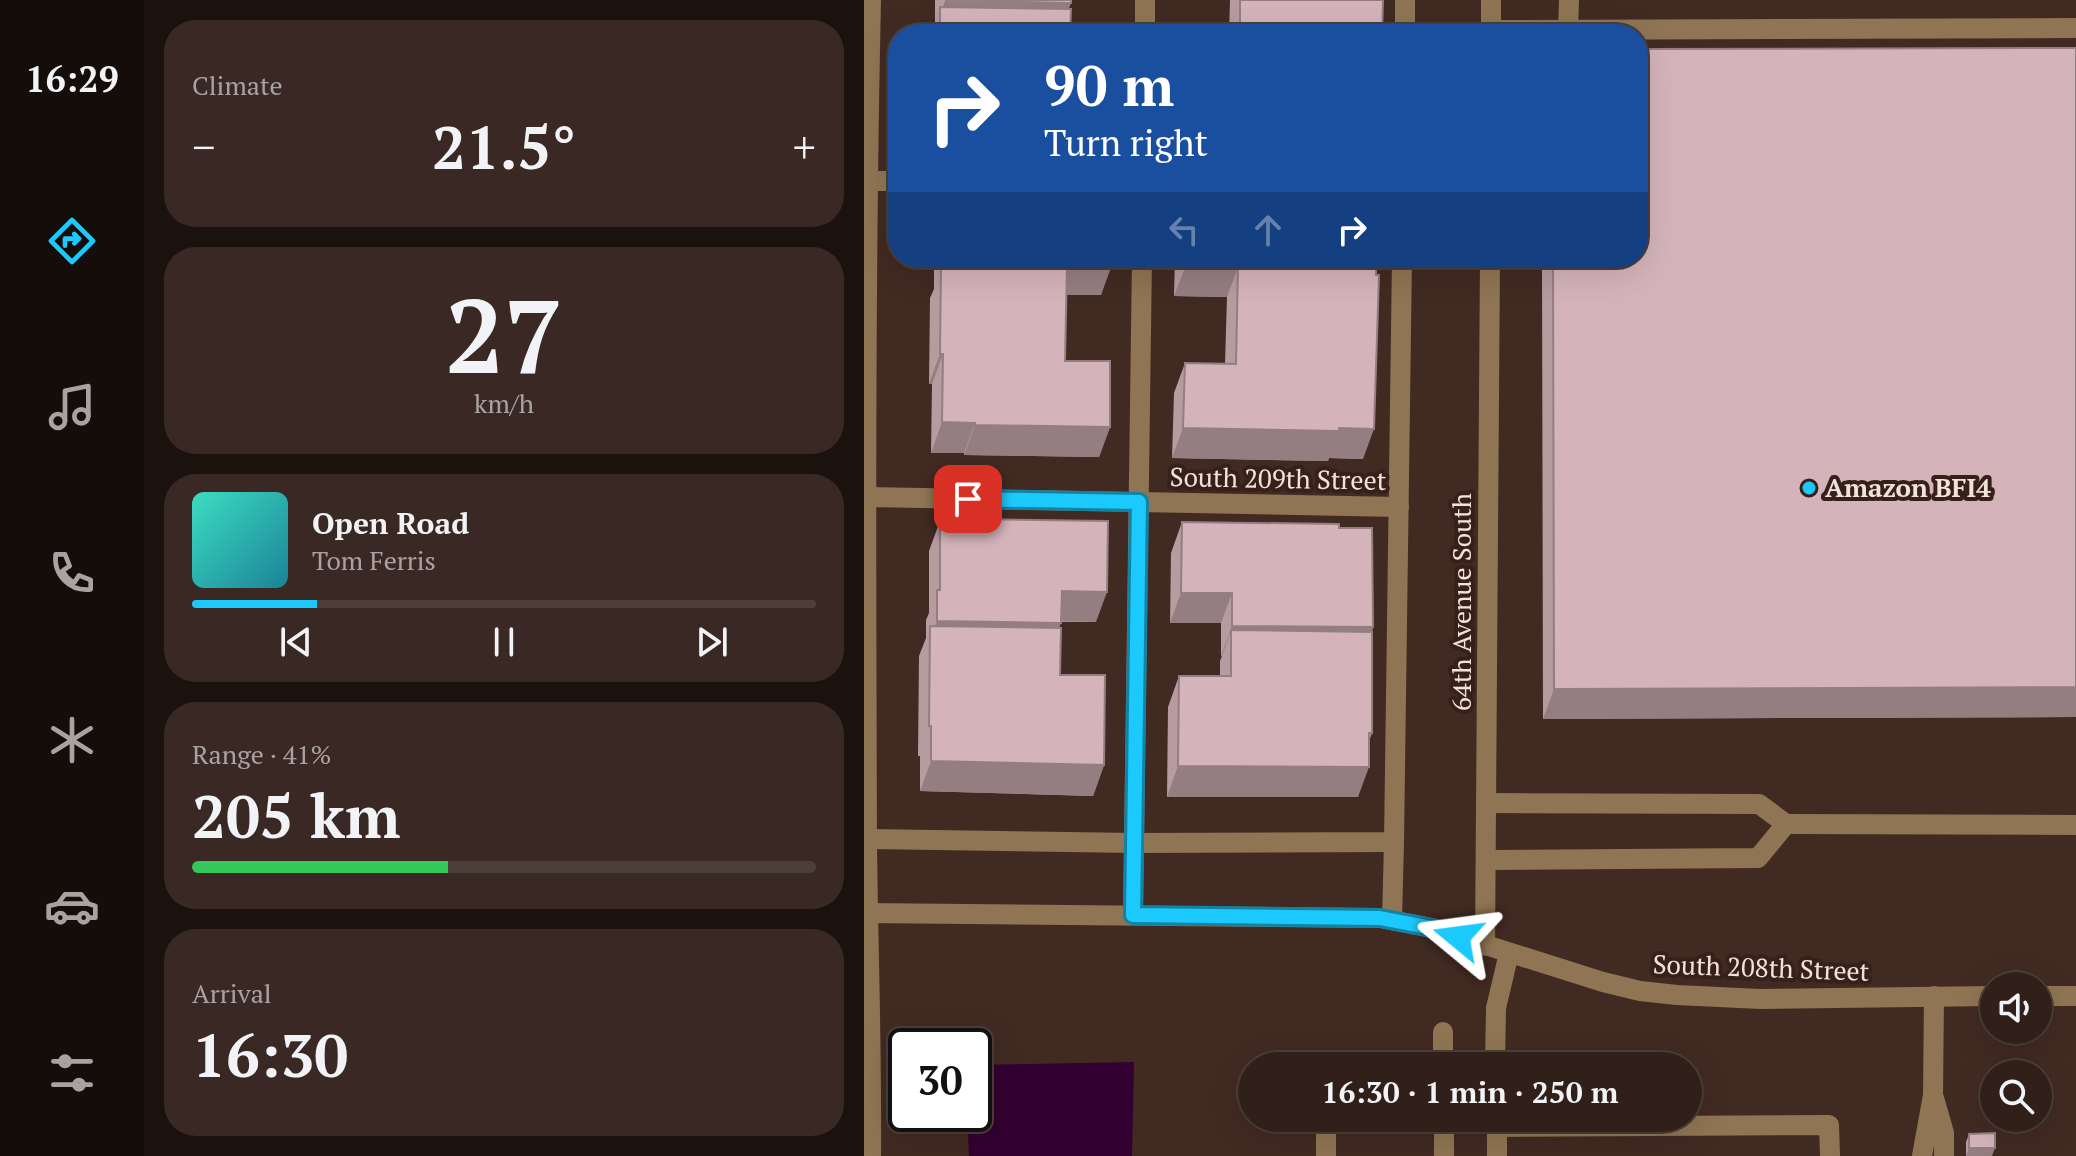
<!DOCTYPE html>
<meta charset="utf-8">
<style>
body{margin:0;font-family:"PT Serif",serif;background:#392823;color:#f1f3f6;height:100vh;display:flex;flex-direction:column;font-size:30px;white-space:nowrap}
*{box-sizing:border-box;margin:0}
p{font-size:26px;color:#a8a3a2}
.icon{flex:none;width:44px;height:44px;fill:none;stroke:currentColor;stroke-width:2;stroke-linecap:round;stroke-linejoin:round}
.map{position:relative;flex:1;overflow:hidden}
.panel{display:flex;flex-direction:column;gap:20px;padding:20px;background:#1b120e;width:720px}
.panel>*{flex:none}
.hud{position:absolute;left:24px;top:24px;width:760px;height:244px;border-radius:32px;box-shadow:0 8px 32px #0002,0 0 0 2px #4c3e39;background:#1a4fa0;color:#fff;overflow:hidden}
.fabs{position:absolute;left:1116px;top:972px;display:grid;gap:16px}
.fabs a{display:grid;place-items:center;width:72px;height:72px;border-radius:50%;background:#31201a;box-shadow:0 8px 32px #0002,0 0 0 2px #4c3e39;font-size:40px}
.speed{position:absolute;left:24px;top:1028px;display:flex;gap:16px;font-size:40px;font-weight:700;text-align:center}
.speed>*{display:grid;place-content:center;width:104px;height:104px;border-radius:50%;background:#31201a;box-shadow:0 8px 32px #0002,0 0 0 2px #4c3e39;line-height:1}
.speed .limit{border:4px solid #111;border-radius:12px;background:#fff;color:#111}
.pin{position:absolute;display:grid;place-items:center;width:68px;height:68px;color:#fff;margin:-34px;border-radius:16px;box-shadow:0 4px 12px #0006}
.me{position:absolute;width:88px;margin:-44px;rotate:286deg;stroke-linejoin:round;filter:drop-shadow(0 0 6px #0008)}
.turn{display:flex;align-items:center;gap:28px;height:168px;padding:0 24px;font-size:36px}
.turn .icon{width:104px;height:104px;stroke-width:2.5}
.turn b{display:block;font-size:56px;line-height:68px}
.lanes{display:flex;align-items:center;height:76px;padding:0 24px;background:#0003;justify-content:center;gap:40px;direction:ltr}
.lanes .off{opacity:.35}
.big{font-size:60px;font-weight:700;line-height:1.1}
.panel .tile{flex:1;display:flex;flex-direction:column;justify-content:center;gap:12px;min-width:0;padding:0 28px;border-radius:32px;background:#392823}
.panel .dial{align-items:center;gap:0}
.dial b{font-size:104px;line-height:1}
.song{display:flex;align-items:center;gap:24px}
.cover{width:96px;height:96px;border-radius:12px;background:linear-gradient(135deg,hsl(170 70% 55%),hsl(190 70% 35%))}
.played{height:8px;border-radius:4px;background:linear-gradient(90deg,#1cc9fc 20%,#4c3e39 20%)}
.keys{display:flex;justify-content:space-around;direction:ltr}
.heat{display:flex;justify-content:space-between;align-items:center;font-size:44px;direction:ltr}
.charge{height:12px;border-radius:6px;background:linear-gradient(90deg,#34c759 41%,#4c3e39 0)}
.trip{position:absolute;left:374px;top:1052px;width:464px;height:80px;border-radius:40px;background:#31201a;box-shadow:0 8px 32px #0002,0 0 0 2px #4c3e39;font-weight:700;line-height:80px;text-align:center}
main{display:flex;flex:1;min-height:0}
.tabs{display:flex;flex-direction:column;width:144px;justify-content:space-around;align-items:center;background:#140d0a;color:#a8a3a2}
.tabs .icon{width:56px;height:56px}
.tabs .current{color:#1cc9fc}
.tabs b{font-size:36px;color:#f1f3f6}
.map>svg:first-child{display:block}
.water{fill:#320031}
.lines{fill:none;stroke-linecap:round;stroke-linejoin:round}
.minor{stroke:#8f7553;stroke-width:20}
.wall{fill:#b69ba0}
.shaded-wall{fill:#947e82}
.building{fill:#d4b4ba;stroke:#947e82;stroke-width:2}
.route-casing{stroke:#1283a4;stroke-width:20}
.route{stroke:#1cc9fc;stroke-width:14}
.poi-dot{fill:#1cc9fc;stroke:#372019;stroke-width:3}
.labels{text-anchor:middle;stroke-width:8;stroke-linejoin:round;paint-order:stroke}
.street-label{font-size:26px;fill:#f2e2dc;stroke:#372019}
.poi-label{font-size:26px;font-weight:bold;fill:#f2e2dc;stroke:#372019;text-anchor:start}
</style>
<main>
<nav class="tabs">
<b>16:29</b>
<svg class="icon current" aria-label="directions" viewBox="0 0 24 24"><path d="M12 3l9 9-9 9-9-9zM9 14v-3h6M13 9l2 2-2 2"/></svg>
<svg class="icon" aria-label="music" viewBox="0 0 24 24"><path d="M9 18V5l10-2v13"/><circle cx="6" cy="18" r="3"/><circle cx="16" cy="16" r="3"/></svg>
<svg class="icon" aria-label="phone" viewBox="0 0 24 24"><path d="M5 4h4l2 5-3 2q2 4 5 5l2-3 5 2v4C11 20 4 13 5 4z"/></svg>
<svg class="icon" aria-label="climate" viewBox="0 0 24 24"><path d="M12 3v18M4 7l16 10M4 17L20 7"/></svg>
<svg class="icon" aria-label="car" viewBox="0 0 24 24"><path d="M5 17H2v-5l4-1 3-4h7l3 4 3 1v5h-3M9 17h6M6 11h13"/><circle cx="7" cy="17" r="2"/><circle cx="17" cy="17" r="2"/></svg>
<svg class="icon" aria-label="filters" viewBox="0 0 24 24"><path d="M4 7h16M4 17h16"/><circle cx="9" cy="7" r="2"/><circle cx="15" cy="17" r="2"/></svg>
</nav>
<section class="panel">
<div class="tile"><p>Climate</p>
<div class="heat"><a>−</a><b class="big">21.5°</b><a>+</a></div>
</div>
<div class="tile dial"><b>27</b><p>km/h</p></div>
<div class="tile">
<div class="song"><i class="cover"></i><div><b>Open Road</b><p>Tom Ferris</p></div></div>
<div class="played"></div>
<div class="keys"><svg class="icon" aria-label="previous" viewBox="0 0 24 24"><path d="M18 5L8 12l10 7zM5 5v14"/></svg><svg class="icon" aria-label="pause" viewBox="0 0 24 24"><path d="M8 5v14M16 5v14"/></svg><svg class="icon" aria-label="next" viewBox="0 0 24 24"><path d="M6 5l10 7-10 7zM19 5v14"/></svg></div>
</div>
<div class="tile"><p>Range · 41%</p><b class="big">205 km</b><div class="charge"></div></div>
<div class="tile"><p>Arrival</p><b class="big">16:30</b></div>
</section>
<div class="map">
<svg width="1212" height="1156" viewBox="0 0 1212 1156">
<rect width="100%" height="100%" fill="#412a22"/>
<!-- water -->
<polygon class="water" points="270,1062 268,1156 105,1156 103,1114 110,1114 110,1065"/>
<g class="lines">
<!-- minor -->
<g class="minor">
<polyline points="627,0 627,34"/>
<polyline points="627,30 1212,28"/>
<polyline points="704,30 705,0"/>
<polyline points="281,34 281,0"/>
<polyline points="541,34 541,0"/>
<polyline points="4,181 34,181"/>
<polyline points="3,497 535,507"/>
<polyline points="922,824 1212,825"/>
<polyline points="3,839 270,843 530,842 538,258"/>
<polyline points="622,860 894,858 922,824 895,804 622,803"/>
<polyline points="0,913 516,918 568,928 739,982 776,991 813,995 896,999 1130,996"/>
<polyline points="269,915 278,258"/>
<polyline points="528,920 530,842"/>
<polyline points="621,946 626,258"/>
<polyline points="1174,996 1212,996"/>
<polyline points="579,1032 579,1066"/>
<polyline points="631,1066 632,1008 645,953"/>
<polyline points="1070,1098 1080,1133 1080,1156"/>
<polyline points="580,1118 580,1156"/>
<polyline points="633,1118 633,1156"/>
<polyline points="633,1127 965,1125 966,1156"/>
<path d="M7 1156C8 1051 4 946 3 841 2 561 1 280 7 0"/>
<polyline points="462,1156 462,1118"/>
<polyline points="1058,1156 1069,1095 1070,996"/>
</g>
</g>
<!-- wall -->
<g class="wall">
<polygon points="71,0 207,0 204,9 206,34 66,34 71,22"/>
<polygon points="366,0 519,0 518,34 365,34"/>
<polygon points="1212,48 1212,717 679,719 678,258 774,258"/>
<polygon points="70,258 248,258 237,295 202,295 201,361 246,427 235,457 100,455 100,453 67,453 68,384 65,384 66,298 70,289"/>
<polygon points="311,258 512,258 499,459 465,458 464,461 308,458 310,393 321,363 361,364 363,297 310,296"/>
<polygon points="110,519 232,622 197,622 195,628 196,675 240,765 229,796 56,791 56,756 54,756 55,656 62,638 62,620 65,613 65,551 76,521 109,522"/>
<polygon points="318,522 475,528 509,627 508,632 508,733 505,741 494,797 303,797 304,707 315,676 356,676 356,661 358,656 357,656 357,623 306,623 307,553"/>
<polygon points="1105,1134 1128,1156 1102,1156 1102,1142"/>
</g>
<!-- shaded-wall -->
<g class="shaded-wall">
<polygon points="81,1 207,3 196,33 76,16"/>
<polygon points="203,265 248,265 237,295 192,295"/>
<polygon points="322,265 374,267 363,297 310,296"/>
<polygon points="76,354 79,354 68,384 65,384"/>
<polygon points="78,422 111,423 100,453 67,453"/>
<polygon points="111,425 246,427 235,457 100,455"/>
<polygon points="319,428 475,428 510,429 499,459 465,458 464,461 308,458"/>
<polygon points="198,591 243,592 232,622 187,621"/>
<polygon points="317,593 368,593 357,623 306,623"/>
<polygon points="73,621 197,623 186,653 66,639"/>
<polygon points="368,626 509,627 498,657 367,630 358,656 357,656"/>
<polygon points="1212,687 1212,717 679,719 690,689"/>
<polygon points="67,761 240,765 229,796 56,791"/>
<polygon points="314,766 505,767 494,797 303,797"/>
<polygon points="1105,1148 1131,1148 1128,1156 1102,1156"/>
</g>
<!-- building -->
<g class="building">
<polygon points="81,0 207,0 207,3"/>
<polygon points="376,0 519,0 518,34 326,34 376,34"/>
<polygon points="76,7 207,9 206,34 76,34"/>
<polygon points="1212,48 1212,687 690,689 689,258 774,258 774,49"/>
<polygon points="81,258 248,258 248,265 203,265 201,361 246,361 246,427 111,425 111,423 78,422 79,354 76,354 77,268 81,268"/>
<polygon points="322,258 512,258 512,275 515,275 510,429 475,428 475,431 319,428 321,363 372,364 374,267 322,265"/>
<polygon points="110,519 244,521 243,592 198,591 197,623 73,621 73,590 76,590 76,521 110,522"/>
<polygon points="318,522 475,524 475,528 508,528 509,627 368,626 368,593 317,593"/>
<polygon points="66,626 197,628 196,675 241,675 240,765 67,761 67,726 65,726"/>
<polygon points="367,630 508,632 508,733 505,733 505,767 314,766 315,676 367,676"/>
<polygon points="1131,1133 1131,1148 1105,1148 1105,1134"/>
</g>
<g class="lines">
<defs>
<polyline id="route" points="104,499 275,502 269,915 516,918 568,928 594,937"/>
</defs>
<!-- route casing -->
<use href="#route" class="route-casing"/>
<!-- route -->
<use href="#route" class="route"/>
</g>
<!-- markers -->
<circle class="poi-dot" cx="945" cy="488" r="8"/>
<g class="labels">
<!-- street labels -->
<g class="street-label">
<text transform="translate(414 479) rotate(1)" y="9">South 209th Street</text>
<text transform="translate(598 602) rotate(-90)" y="9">64th Avenue South</text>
<text transform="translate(897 968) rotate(2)" y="9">South 208th Street</text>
</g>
<!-- poi labels -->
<g class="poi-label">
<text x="961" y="497">Amazon BFI4</text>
</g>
</g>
</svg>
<div class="fabs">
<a><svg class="icon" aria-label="sound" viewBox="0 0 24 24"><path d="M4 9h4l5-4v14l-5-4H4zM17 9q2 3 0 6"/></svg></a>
<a><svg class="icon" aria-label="search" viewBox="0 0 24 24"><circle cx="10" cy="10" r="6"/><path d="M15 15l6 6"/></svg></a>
</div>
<div class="speed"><div class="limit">30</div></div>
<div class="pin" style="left:104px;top:499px;background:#d93025"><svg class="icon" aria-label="arrive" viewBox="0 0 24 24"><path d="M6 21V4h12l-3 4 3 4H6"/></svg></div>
<svg class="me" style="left:594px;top:937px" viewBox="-20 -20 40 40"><path d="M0-17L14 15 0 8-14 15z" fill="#1cc9fc" stroke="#fff" stroke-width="4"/></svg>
<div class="trip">16:30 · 1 min · 250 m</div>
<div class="hud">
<div class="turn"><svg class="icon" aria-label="right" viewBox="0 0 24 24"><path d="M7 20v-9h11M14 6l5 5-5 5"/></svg><div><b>90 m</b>Turn right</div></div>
<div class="lanes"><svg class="icon off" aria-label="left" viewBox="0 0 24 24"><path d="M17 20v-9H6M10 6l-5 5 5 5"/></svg><svg class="icon off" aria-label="ahead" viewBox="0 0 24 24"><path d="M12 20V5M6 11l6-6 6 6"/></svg><svg class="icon" aria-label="right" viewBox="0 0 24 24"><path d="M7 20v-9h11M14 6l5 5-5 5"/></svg></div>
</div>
</div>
</main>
